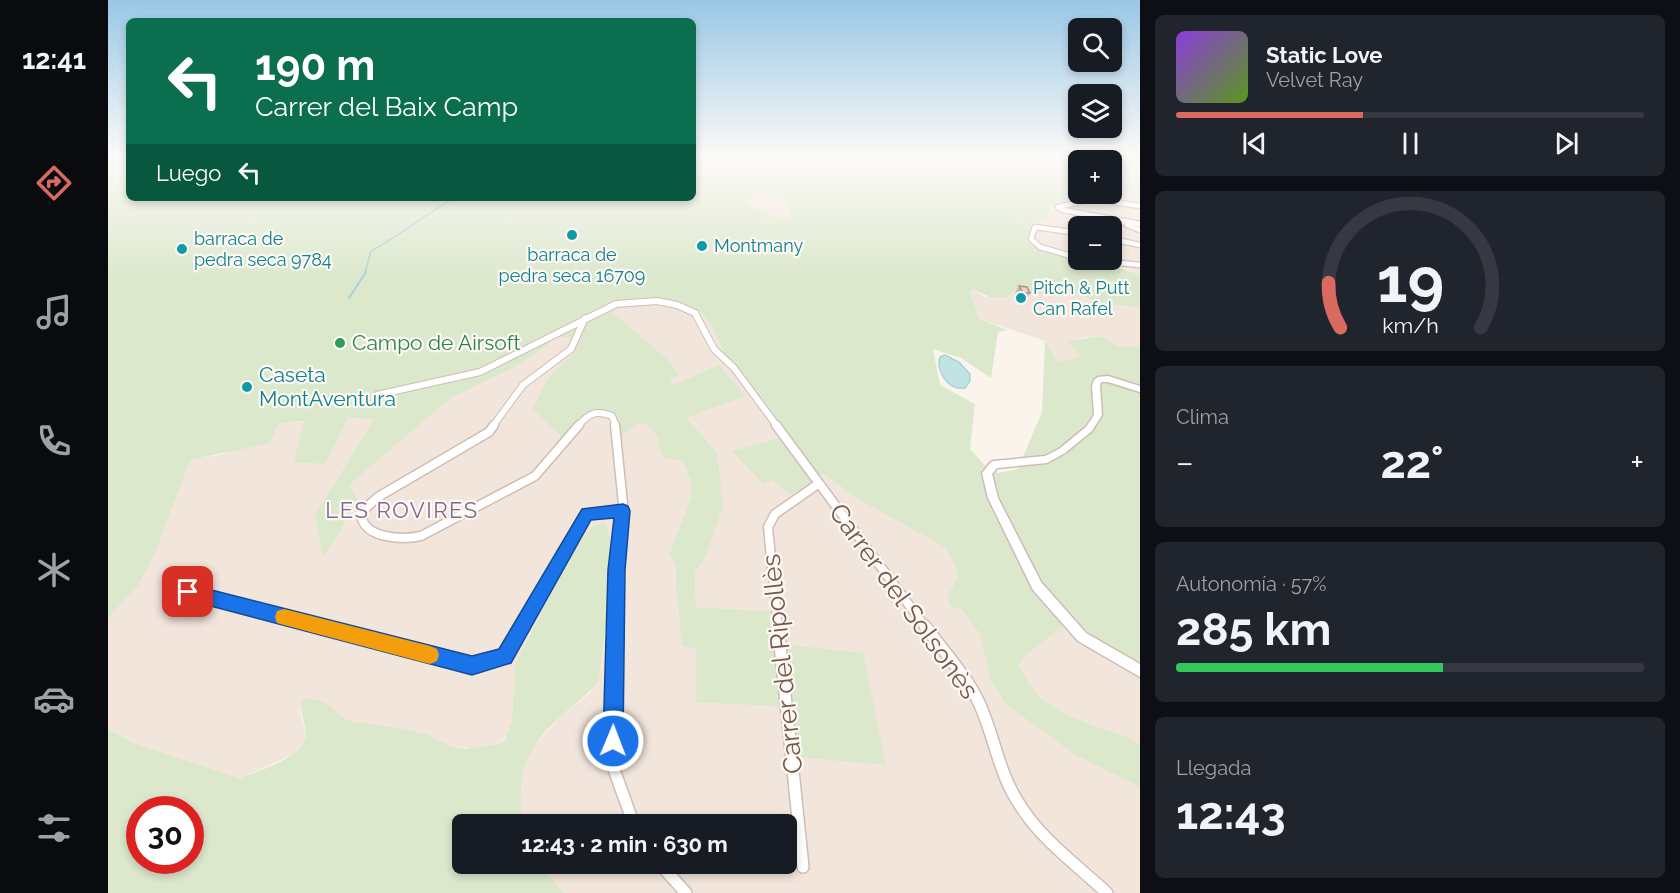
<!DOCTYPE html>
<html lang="es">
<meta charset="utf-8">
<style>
body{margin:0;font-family:Raleway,sans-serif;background:#20242c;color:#f1f3f6;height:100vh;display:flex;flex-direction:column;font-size:22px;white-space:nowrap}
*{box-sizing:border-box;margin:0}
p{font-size:20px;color:#9ea1a6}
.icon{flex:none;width:33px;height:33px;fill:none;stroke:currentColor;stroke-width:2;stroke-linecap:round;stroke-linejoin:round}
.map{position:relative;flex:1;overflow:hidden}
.details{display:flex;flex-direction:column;gap:15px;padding:15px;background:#0d0f14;width:540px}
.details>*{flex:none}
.guide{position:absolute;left:18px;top:18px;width:570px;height:183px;border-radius:9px;box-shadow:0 3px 9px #0003;background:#0b6e4f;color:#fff;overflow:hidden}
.controls{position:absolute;left:960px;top:18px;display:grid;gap:12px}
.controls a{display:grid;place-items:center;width:54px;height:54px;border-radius:9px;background:#171b24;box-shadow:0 3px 9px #0003;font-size:30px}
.speed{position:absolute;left:18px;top:796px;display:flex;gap:12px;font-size:30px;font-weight:700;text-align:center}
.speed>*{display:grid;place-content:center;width:78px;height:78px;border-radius:50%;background:#171b24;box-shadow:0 3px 9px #0003;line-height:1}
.speed .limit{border:9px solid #d22;background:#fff;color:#111}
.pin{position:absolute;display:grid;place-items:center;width:51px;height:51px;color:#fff;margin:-26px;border-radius:12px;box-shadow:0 3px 9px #0006}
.me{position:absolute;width:66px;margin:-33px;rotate:1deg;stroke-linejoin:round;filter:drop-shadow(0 0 4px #0008)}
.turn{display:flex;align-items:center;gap:21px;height:126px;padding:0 30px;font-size:27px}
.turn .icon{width:78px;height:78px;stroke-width:2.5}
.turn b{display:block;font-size:42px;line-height:51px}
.then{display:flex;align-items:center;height:57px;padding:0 30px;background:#0003;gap:12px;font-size:22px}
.big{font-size:45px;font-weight:700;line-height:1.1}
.details .card{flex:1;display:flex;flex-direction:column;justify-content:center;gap:9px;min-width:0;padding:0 21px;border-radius:9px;background:#20242c}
.details .dial{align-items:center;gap:0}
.dial svg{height:156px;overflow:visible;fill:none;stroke:#363941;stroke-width:7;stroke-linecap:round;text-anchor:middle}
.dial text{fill:#f1f3f6;stroke:none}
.song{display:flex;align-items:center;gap:18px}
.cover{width:72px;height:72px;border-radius:9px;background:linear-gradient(135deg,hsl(270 70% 55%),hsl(90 70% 35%))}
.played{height:6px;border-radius:3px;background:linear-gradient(90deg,#d86a5f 40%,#363941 40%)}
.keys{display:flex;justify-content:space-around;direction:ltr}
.heat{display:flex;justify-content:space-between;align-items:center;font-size:33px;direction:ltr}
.charge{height:9px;border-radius:4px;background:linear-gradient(90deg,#34c759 57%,#363941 0)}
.trip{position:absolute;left:344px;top:814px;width:345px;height:60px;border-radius:9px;background:#171b24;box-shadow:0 3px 9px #0003;font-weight:700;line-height:60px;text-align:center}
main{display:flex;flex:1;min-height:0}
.tab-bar{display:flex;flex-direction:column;width:108px;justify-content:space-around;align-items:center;background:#090b0e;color:#9ea1a6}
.tab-bar .icon{width:42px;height:42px}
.tab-bar .on{color:#d86a5f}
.tab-bar b{font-size:27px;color:#f1f3f6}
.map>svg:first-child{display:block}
.residential{fill:#f2e5dc;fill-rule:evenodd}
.green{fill:#dbe8cc;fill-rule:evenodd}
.water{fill:#c2e3e4;stroke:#a9d3d4;stroke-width:1.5}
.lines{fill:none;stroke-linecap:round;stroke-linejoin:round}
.stream-far1{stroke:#a9d3d4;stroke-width:1.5}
.stream{stroke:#a9d3d4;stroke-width:2}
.minor-far3-casing{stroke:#cfbdb5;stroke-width:7}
.minor-far2-casing{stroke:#cfbdb5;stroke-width:8}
.minor-far1-casing{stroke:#cfbdb5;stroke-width:11}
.minor-casing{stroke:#cfbdb5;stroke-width:14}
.tertiary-casing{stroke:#cfbdb5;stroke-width:3}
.minor-far3{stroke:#fff;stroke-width:4.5}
.minor-far2{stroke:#fff;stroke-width:6}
.minor-far1{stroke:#fff;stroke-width:8}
.minor{stroke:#fff;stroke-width:11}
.tertiary{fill:#fff;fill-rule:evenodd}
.wall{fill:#cdb4ab}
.building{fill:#eed1c7;stroke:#a7928b;stroke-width:1.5}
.route{fill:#1a73e8;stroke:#114b97;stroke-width:1.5}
.slow{fill:#f59e0b}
.culture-dot{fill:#0f9aa8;stroke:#fef8f3;stroke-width:2}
.leisure-dot{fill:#2e9e5b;stroke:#fef8f3;stroke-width:2}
.labels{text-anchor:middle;stroke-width:4.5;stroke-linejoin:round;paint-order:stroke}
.far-culture-label{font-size:18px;fill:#0d838f;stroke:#fef8f3;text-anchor:start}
.leisure-label{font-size:21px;fill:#27864d;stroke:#fef8f3;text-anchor:start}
.culture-label{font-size:21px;fill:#0d838f;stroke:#fef8f3;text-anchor:start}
.neighbourhood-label{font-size:22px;letter-spacing:1.5px;fill:#7e6990;stroke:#fef8f3}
.near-street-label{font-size:26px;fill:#755951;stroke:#fef8f3}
</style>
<main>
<nav class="tab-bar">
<b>12:41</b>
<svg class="icon on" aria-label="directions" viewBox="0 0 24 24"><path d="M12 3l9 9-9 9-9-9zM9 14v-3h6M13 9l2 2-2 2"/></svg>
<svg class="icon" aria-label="music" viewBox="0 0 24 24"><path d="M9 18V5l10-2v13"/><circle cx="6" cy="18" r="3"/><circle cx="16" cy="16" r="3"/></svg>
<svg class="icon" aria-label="phone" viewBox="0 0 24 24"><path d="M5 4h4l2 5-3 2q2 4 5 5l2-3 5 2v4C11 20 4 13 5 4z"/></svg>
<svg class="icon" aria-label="climate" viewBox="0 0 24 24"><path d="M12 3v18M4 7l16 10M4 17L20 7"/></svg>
<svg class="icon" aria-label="car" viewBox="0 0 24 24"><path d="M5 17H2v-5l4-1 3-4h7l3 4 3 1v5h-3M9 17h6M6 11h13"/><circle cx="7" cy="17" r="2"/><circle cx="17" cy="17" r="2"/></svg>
<svg class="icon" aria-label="filters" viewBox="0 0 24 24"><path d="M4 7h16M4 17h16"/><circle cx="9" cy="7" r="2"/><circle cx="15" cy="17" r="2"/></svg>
</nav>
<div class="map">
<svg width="1032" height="893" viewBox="0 0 1032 893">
<rect width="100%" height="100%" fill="#fbf4ed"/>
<!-- residential -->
<g class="residential">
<path d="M1004 189 1032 196V275L1018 268 969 260 926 248 918 241 923 225 939 218 943 207 971 198 977 195 976 194H1004ZM970 226H1004V260H970Z"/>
<polygon points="646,191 678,197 683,218 663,216 641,204"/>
<polygon points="864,289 877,297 900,295 907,291 954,297 963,292 991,303 1032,308 1032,346 1021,347 1008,345 994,336 979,337 959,341 975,357 948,361 937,341 871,319 862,292"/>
<polygon points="522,298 543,299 581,306 592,312 600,320 679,436 664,480 714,474 750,499 838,548 848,567 849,579 839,596 842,606 854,610 871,633 882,678 897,704 967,755 1032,787 1032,893 456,893 430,864 678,864 678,825 414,825 412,804 414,777 422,750 454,715 481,694 491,681 507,560 499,525 494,523 484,527 463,553 407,665 404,720 402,732 391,744 368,749 345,747 318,734 293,728 242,721 196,699 192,712 198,735 197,744 192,750 171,761 132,778 23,742 0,729 0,618 30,586 48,551 82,460 116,454 170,424 240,418 266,419 207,515 250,502 240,485 343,398 405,368 430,352 447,338 474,335 466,353 440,378 485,409 503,412 510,421 514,435 529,423 538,424 575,461 582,479 583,497 561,555 568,565 568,588 574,645 755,654 665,643 662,611 588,607 587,571 596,561 609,453 579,418 636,396 566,386 562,378 571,376 563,362 504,313 511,301"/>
<polygon points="965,619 1015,662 1032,671 1032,745 1024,739 964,719 948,710 925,690 916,677 911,665 918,655"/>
</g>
<!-- green -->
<g class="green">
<path d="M0 156H21L17 162 21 164V198H585V156H1032L1022 161 1032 164V196L1004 189V160H970V194L977 195 943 206 939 218 923 225 918 240C943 264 1000 260 1032 275V308L991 303 964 292 954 297 907 291 898 297 884 298 864 289 862 292 871 319 899 330 890 332 883 378 853 358 825 349 832 385 867 404 862 449 876 464 890 473 910 469 934 412 937 341 949 361 974 357 959 341 994 336 1008 345 1021 347 1032 346V671L1015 662 965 619 918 655 911 665C932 716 978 721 1024 739L1032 745V787L967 755 897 704 882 678 871 633 854 610 842 606 839 596 849 579 848 568 838 548 750 499 715 474 683 495 664 480 655 484 624 451 678 436C660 412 639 388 622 363 612 348 607 323 592 312 573 298 533 294 511 301L505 313 563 362 571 376 562 378 566 385 611 365 637 396 579 418 609 453 615 506 596 561 587 571 588 607 662 611 665 643 755 653 778 765 688 757 683 707 588 702V649L574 646 568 588V565L561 555 583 497 582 479 575 461 555 458 549 442 552 439 538 424 529 423 514 436 510 421 503 412 485 409 454 437 425 409 440 378 466 353 473 336 447 338 430 352 405 368 343 398 241 485 250 501 215 558 207 515 266 419 240 418 217 464 186 462 196 421 170 424 162 443 82 460 48 551 30 586 0 618ZM646 191 678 197 683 217 663 216 641 204Z"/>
<path d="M494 523 499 525 507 560V572L497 631 491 681C480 695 466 704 453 716 414 752 410 773 414 825H354V864H430L456 893H0V729L23 742 132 778C148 772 198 756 198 736 198 722 190 713 195 699 228 698 220 712 242 721L293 728 318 734 345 747 358 749 391 744 397 740 404 720 407 665 463 553 484 527ZM32 810H82V861H32Z"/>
</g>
<!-- water -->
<path class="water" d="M837 355 851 362 862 374V381L857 388C841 391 827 371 832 357Z"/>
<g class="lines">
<!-- stream-far1 -->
<path class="stream-far1" d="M257 273 263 251C293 235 317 214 346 198"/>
<!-- stream -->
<polyline class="stream" points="241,298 258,272"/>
<defs>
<g id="minor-far3">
<polyline points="1015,221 955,210 950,207 985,199 1032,206"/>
<polyline points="1013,223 1017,221 1032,224"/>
<polyline points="1019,225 1032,230"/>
<polyline points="970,233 927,227 923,239 932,247 970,258"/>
<polyline points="1004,239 1032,245"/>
<polyline points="983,260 1032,265"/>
</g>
<g id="minor-far2">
<polyline points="269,395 372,372 508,304 549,301 569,305 587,313 606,349 626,368 669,426"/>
<polyline points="385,426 415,385 463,349 477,318"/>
<path d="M470 426C481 413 488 410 504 416L508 426"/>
</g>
<g id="minor-far1">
<path d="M386 425 381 432 270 497 253 512C253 539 294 540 313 536L427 476 471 425"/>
<polyline points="507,425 515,504 509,570 508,628"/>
<polyline points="668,425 818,628"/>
<polyline points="80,592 217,628"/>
<polyline points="414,628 479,514 515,511"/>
<polyline points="670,628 660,527 667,514 710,484"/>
</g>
<g id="minor">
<polyline points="212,626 364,666 397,657 415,626"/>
<polyline points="508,626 504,764 526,825"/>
<polyline points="670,626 695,867"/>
<path d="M817 626C835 651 859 676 872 705 886 736 891 773 910 802 931 838 969 865 999 893"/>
<polyline points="552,864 578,893"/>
</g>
<polygon id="tertiary" points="1000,376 1032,386 1032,392 1000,382 993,382 992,386 994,415 984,431 957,453 939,463 889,468 884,474 890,498 933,582 978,633 1032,664 1032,677 970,641 925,590 880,498 874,473 883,462 886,461 937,456 951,449 978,427 986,415 984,386 986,380 990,377"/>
</defs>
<!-- minor-far3 casing -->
<use href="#minor-far3" class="minor-far3-casing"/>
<!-- minor-far2 casing -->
<use href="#minor-far2" class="minor-far2-casing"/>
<!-- minor-far1 casing -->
<use href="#minor-far1" class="minor-far1-casing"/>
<!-- minor casing -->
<use href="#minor" class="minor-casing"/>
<!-- tertiary casing -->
<use href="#tertiary" class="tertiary-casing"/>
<!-- minor-far3 -->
<use href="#minor-far3" class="minor-far3"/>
<!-- minor-far2 -->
<use href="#minor-far2" class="minor-far2"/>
<!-- minor-far1 -->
<use href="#minor-far1" class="minor-far1"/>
<!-- minor -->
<use href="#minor" class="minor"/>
<!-- tertiary -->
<use href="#tertiary" class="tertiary"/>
</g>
<!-- wall -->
<polygon class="wall" points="911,286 922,293 918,300 911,299 907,293"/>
<!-- building -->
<polygon class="building" points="911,286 919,287 922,293 915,293"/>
<!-- sky -->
<linearGradient id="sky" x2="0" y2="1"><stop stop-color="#99c7e6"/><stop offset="0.56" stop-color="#fdfaf7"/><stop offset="1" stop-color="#fdfaf7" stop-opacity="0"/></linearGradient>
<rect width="1032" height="281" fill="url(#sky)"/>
<!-- route -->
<polygon class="route" points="515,504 520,506 522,511 517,570 515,741 512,748 505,751 498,748 495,741 500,570 506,518 483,520 403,663 364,675 80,600 75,597 72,592 75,586 80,584 364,656 391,649 474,509"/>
<!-- slow -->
<polygon class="slow" points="176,609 322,646 329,649 331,655 329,661 322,664 176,625 169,623 167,617 169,611"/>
<!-- markers -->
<g class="culture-dot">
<circle cx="464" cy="235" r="6"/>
<circle cx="594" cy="246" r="6"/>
<circle cx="74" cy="249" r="6"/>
<circle cx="913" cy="298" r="6"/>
<circle cx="139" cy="387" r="6"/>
</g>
<circle class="leisure-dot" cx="232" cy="343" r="6"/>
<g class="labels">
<!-- far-culture labels -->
<g class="far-culture-label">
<text x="86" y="245">barraca de<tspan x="86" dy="21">pedra seca 9784</tspan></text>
<text x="606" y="252">Montmany</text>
<text x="464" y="261" text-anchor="middle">barraca de<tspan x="464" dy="21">pedra seca 16709</tspan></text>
<text x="925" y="294">Pitch &amp; Putt<tspan x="925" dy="21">Can Rafel</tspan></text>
</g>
<!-- leisure labels -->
<g class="leisure-label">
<text x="244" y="350">Campo de Airsoft</text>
</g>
<!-- culture labels -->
<g class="culture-label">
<text x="151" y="382">Caseta<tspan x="151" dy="24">MontAventura</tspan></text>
</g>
<!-- neighbourhood labels -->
<g class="neighbourhood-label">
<text x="294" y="518">LES ROVIRES</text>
</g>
<!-- near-street labels -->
<g class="near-street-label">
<text transform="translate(796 601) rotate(54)" y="9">Carrer del Solsonès</text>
<text transform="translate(674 664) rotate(-96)" y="9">Carrer del Ripollès</text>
</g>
</g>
</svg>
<div class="controls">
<a><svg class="icon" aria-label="search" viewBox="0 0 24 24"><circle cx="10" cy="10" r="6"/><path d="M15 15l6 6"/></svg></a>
<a><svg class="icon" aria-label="layers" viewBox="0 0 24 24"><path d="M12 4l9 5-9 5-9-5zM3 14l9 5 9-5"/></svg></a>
<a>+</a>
<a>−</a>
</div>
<div class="speed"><div class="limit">30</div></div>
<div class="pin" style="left:80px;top:592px;background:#d93025"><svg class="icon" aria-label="arrive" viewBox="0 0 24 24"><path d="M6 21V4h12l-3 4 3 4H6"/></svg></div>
<svg class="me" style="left:505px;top:741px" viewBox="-20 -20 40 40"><circle r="17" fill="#1a73e8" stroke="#fff" stroke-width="3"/><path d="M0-11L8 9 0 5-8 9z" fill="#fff"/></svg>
<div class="trip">12:43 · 2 min · 630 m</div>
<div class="guide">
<div class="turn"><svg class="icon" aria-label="left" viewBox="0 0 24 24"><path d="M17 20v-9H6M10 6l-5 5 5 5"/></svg><div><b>190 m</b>Carrer del Baix Camp</div></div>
<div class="then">Luego<svg class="icon" aria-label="left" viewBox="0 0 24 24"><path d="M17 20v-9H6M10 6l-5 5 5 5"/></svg></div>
</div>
</div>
<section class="details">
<div class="card">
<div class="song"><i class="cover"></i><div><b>Static Love</b><p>Velvet Ray</p></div></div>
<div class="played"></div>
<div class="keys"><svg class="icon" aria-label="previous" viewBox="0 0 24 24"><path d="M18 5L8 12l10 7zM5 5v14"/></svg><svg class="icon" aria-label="pause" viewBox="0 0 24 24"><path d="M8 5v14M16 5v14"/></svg><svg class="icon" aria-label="next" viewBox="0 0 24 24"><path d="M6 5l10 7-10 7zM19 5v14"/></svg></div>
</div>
<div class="card dial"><svg viewBox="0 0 100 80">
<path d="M14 69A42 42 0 1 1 86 69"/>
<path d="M14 69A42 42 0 0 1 8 46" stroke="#d86a5f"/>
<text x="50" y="56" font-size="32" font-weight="700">19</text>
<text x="50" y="72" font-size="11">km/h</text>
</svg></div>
<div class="card"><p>Clima</p>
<div class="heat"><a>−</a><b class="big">22°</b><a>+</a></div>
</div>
<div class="card"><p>Autonomía · 57%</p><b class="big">285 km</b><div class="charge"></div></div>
<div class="card"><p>Llegada</p><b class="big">12:43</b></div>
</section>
</main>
